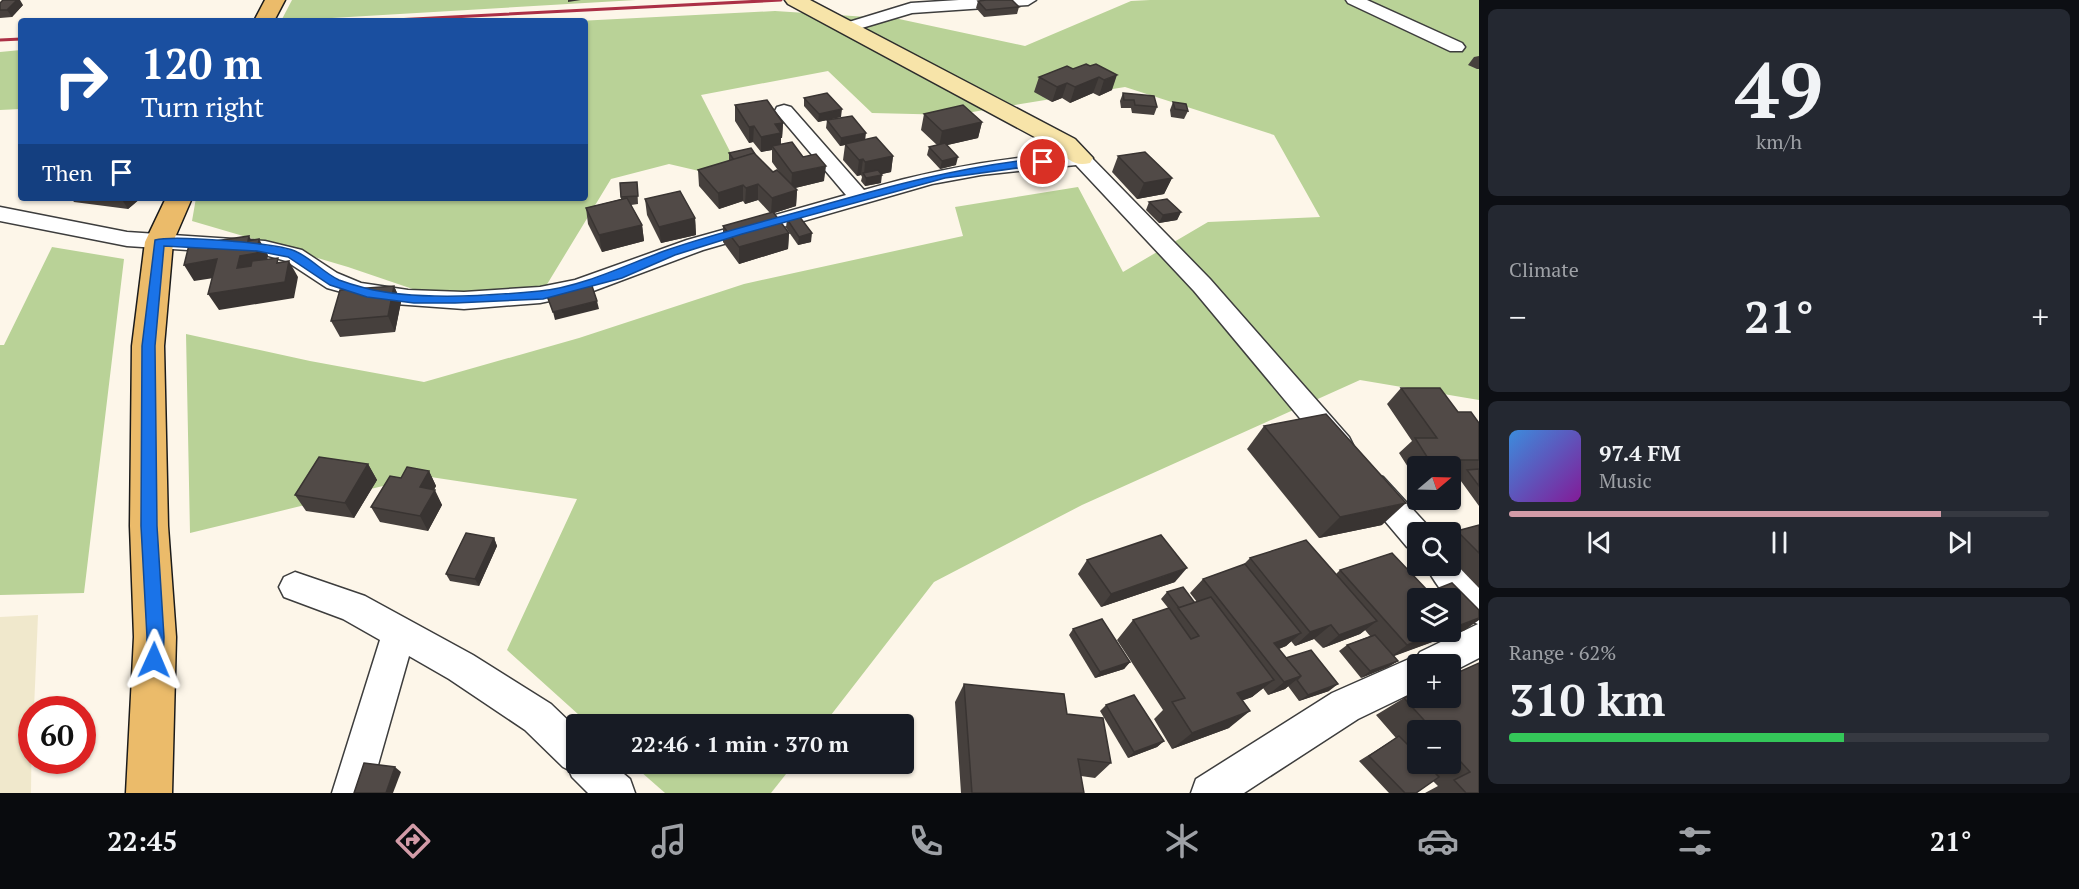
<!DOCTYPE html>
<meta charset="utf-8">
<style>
body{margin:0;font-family:"PT Serif",serif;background:#242831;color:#f1f3f6;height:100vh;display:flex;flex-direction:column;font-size:22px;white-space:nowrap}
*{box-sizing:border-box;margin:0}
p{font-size:20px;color:#9ea1a6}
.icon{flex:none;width:33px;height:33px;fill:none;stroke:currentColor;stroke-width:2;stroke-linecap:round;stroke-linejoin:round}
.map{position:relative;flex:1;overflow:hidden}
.sheet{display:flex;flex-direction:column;gap:9px;padding:9px;background:#0d0f14;width:600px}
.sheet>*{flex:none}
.hud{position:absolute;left:18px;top:18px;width:570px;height:183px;border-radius:6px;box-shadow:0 2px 4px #0004;background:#1a4fa0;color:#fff;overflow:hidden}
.needle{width:39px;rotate:71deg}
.tools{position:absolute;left:1407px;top:456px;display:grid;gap:12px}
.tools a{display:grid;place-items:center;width:54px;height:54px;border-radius:6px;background:#171b24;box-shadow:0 2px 4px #0004;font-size:30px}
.speed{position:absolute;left:18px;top:696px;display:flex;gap:12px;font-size:30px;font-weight:700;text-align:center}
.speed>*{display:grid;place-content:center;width:78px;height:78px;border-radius:50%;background:#171b24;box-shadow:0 2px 4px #0004;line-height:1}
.speed .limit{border:9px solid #d22;background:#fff;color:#111}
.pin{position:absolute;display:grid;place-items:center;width:51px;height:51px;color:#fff;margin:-26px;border:3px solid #fff;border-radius:50%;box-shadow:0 2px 6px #0007}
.me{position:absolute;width:66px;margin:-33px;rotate:1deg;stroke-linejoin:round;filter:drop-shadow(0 0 4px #0008)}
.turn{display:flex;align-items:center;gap:21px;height:126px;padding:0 24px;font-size:27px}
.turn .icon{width:78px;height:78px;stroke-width:2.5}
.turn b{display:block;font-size:42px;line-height:51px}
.then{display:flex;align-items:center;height:57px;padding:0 24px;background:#0003;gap:12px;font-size:22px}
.big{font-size:45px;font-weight:700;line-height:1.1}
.sheet .tile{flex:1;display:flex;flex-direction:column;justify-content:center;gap:9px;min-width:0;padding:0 21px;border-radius:9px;background:#242831}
.sheet .dial{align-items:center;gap:0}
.dial b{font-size:78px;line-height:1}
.song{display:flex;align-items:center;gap:18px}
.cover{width:72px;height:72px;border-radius:9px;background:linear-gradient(135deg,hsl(210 70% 55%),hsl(290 70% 35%))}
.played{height:6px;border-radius:3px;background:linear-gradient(90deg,#d29ba7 80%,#363941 80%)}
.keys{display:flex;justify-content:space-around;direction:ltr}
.heat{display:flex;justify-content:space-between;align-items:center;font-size:33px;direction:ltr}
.charge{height:9px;border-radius:4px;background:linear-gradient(90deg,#34c759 62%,#363941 0)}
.trip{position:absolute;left:566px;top:714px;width:348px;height:60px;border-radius:6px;background:#171b24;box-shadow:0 2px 4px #0004;font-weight:700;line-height:60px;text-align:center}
.menu{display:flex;height:96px;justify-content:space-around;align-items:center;background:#090b0e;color:#9ea1a6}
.menu .icon{width:42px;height:42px}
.menu .current{color:#d29ba7}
.menu b{font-size:27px;color:#f1f3f6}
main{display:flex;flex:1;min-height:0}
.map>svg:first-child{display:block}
.farmland{fill:#f0e8cc}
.forest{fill:#b9d297}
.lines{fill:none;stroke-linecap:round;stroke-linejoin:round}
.street-casing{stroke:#3d3d3d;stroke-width:3}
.secondary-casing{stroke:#2c2c2c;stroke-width:3}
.primary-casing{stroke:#1b1b1b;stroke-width:3}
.street{fill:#fff;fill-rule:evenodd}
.secondary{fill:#f7e4a9;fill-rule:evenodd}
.primary{fill:#ebbb6a;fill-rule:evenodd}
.rail{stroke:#ab3046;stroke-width:3}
.wall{fill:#46403d;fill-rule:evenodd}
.shaded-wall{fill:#393432}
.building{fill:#514a47;stroke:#393432;stroke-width:1.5}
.route{fill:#1a73e8;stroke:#114b97;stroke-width:1.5}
</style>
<main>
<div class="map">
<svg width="1479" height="793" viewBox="0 0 1479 793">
<rect width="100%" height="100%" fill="#fdf6e9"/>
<!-- farmland -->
<polygon class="farmland" points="38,615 34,709 32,710 31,793 0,793 0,617"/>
<!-- forest -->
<g class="forest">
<polygon points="292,0 636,0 281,21"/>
<polygon points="1150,0 1479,0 1479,400 1360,380 1082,505 934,582 824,724 589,724 507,650 577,499 424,476 190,533 186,334 310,361 424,382 579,338 744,284 963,236 955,207 1078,187 1123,272 1208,222 1320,217 1274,135 1125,87 954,115 872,113 828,71 701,95 738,167 712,174 669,164 611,179 546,286 445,300 348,267 192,221 196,198 585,198 585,21 578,21 775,11 899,19 1025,46 1131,1"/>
<polygon points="21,50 21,109 0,110 0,52"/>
<polygon points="52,247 124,259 84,593 0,595 0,345 4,345"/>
<polygon points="632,764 794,764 771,793 665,793"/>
</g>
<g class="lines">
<defs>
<g id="street">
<polygon points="959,0 1036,0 1028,5 912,13 845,33 837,28 839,25 911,3"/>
<polygon points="1346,0 1367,0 1462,43 1465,47 1462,51 1450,51 1348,3"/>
<path d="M784 105 791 107 864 190C922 173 978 162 1037 156 1053 154 1072 150 1088 154L1210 279 1349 437 1353 445 1349 453 1339 456 1329 453 1194 291 1076 165 981 175 932 184 703 250 588 293 540 303 464 309 381 303 327 288 286 261 265 255 127 246 0 221V207L127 232 265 241 302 250 337 273 361 283 408 290 464 292 540 287 575 280 687 240 846 195 775 111 777 107Z"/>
<polygon points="1373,474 1383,477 1429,527 1431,532 1418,532 1418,550 1407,547 1363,495 1358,486 1363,477"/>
<path d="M1450 555 1479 585V658L1450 673V664H1418V690L1358 719 1244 793H1191L1196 779 1332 693 1418 655 1420 652 1478 624C1460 617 1435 585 1426 566H1450Z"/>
<polygon points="295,572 365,596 473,655 551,704 576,728 576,764 612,764 630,779 635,793 588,793 572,777 569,770 563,767 525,730 449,679 409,656 370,793 332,793 380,640 343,619 284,597 279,587 284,577"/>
</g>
<path id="secondary" d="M785 0H810L1075 139 1093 158 1090 163C1074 167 1068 159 1057 149L788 4Z"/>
<g id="primary">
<polygon points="265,0 285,0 274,21 254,21"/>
<polygon points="166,198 192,198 173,242 164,346 168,526 176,637 172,793 126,793 134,637 130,526 132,346 145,242"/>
</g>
</defs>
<!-- street casing -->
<use href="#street" class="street-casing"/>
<!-- secondary casing -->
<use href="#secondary" class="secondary-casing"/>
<!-- primary casing -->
<use href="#primary" class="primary-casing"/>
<!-- street -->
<use href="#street" class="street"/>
<!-- secondary -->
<use href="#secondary" class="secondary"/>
<!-- primary -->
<use href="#primary" class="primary"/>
<!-- rail -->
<g class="rail">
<polyline points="375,21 781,0"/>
<polyline points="0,40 21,39"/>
</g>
</g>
<!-- wall -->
<g class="wall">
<polygon points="978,1 1019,7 1017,14 984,17 976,8"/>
<polygon points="0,3 23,5 12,17 0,18"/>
<polygon points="1479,56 1479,69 1477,69 1468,65 1474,57"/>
<polygon points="1096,64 1112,90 1099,96 1093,93 1070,103 1062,98 1052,102 1034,92 1039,77 1090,66"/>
<polygon points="1123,93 1157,107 1154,115 1132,113 1131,108 1121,108 1120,101"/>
<polygon points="804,98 841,117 818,122 804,106"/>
<polygon points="1173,102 1188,111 1184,119 1171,117 1170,110"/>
<polygon points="735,105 783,123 782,138 781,138 781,144 803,157 824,181 795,188 797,190 796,206 774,213 789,233 788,249 739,264 723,242 723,226 770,213 758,200 745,204 743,201 719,209 699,186 698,170 729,161 729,153 755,154 773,172 780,173 772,162 772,150 761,152 753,142 749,143 735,121"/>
<polygon points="924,114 982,122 978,138 947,145 956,165 940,169 927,155 929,147 937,145 921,130"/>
<polygon points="827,120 865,140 893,156 891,172 881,174 881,183 865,186 861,181 862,177 861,175 857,176 843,160 845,145 840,146 826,128"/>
<polygon points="1118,156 1172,178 1164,194 1137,199 1112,172"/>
<polygon points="637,182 638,204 631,205 642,225 644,241 602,252 588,224 586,208 621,199 620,183"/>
<polygon points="71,198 141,198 128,209 74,202"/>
<polygon points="645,199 695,218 696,235 661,243 647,215"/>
<polygon points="1149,202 1181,212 1177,220 1159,223 1146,210"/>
<polygon points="787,219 811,242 798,245 786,228"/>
<polygon points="394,286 401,302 395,332 340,337 331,321"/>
<polygon points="1401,388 1458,412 1479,423 1479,506 1458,477 1460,476 1450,475 1450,466 1418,466 1418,475 1413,475 1399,453 1412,441 1387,404"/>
<polygon points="1264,426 1382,525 1319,538 1247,449"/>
<polygon points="368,464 377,480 354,518 306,511 295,495"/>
<polygon points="429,471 436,486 434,490 442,505 428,531 380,522 371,507 401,478"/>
<polygon points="1479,525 1479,588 1450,558 1450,536 1457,531"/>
<polygon points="494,538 497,546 479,586 450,581 446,574"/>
<polygon points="1250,558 1336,574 1340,570 1465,630 1393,656 1398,661 1388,667 1361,678 1339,651 1347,645 1370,636 1365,630 1360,634 1323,648 1314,639 1295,646 1291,641 1286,646 1279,649 1286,658 1329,691 1299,701 1288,686 1285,689 1268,695 1263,688 1252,697 1243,700 1229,728 1172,749 1154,719 1163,710 1117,640 1133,620 1169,609 1161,599 1167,592 1195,603 1197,602 1190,593 1203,579 1243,565"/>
<polygon points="1087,560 1175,582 1101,607 1078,574"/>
<polygon points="1073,629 1130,662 1124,669 1095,678 1069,635"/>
<polygon points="964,684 1067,714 1111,763 1095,778 1081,776 1084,793 961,793 955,702"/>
<path d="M1404 698H1450L1479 793H1425L1438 786 1433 781 1416 793H1389L1359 761 1396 738 1376 715ZM1418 730H1450V764H1418Z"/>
<polygon points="1106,705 1164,741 1157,747 1128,758 1100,711"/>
</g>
<!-- shaded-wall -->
<g class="shaded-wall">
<polygon points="17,0 20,0 23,5 12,17 7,10"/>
<polygon points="568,0 581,0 568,2"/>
<polygon points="1117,75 1112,90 1099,96 1104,80"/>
<polygon points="1099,77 1093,93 1070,103 1075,87"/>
<polygon points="1067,83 1062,98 1052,102 1057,87"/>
<polygon points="842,109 841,117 818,122 819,114"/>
<polygon points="982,122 978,138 939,147 942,131"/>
<polygon points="783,123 782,138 781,138 780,149 772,146 772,150 761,152 761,137 775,124"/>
<polygon points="754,126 753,142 749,143 749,127"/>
<polygon points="866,133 865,141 840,146 841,138"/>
<polygon points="893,156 891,172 866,178 864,175 865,162"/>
<polygon points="958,157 956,165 940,169 942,161"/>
<polygon points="863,159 861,175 857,176 859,160"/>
<polygon points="826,166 824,181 791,189 792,173"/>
<polygon points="882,175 881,183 865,186 866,178"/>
<polygon points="1172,178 1164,194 1137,199 1144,183"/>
<polygon points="758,184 758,200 745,204 746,188"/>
<polygon points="743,185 743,201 719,209 718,193"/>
<polygon points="797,190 796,206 771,214 772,198"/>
<polygon points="121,198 141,198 128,209"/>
<polygon points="1181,212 1177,220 1159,223 1163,215"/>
<polygon points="695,218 696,235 661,243 659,227"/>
<polygon points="642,225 644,241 602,252 599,235"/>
<polygon points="789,233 788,249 739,264 739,247"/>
<polygon points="812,233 811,242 798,245 799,237"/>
<polygon points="249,236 257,251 259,239 268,255 266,270 237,268 240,256 248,241"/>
<polygon points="217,259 227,276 194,281 184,265"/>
<polygon points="289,261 298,277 294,298 219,310 208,294"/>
<polygon points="394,286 401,302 395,332 388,316"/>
<polygon points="597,301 599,309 555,320 553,312"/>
<polygon points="368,464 377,480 354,518 345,503"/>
<polygon points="429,471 436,486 427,502 420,487"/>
<polygon points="435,490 442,505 428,531 420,516"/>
<polygon points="1406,503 1382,525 1319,538 1340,517"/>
<polygon points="494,538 497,546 479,586 475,579"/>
<polygon points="1187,568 1175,582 1101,607 1111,594"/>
<polygon points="1479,618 1479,620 1465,630 1389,658 1407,645 1443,632 1450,632 1450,629"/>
<polygon points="1377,621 1360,634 1323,648 1339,635"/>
<polygon points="1331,625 1314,639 1295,646 1310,632"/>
<polygon points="1301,633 1286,646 1262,655 1274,643"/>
<polygon points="1398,661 1388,667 1361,678 1370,671"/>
<polygon points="1130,662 1124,669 1095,678 1100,672"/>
<polygon points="1301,676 1285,689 1268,695 1284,682"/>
<polygon points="1274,680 1252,697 1217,710 1237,693"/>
<polygon points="1338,684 1329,691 1299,701 1308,695"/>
<polygon points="1250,711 1229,728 1172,749 1192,733"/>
<polygon points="1164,741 1157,747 1128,758 1134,752"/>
<polygon points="395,767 401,772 393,793 386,793"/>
</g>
<!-- building -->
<g class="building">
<polygon points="3,0 17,0 7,10 0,10 0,3"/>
<polygon points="987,0 1012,0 1019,7 986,10 978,1"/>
<polygon points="1086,64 1090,66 1096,64 1117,75 1104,80 1099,77 1075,87 1067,83 1057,87 1039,77 1067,66 1073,69"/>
<polygon points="827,93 842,109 819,114 804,98"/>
<polygon points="1123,93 1154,96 1157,107 1135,105 1134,100 1124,100"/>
<polygon points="767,100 783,123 775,124 781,133 761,137 754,126 749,127 735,105"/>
<polygon points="1173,102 1186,104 1188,111 1175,109"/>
<polygon points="963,105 982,122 942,131 924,114"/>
<polygon points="852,116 866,133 841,138 827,120"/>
<polygon points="876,137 893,156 865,162 863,159 859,160 845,144"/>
<polygon points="792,142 803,157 816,154 826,166 792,173 772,146"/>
<polygon points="945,143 958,157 942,161 929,147"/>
<polygon points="751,148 755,154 754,153 734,160 729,153"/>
<polygon points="1145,152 1172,178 1144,183 1118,156"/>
<polygon points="754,153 773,172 777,170 797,190 772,198 758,184 746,188 743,185 718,193 698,170"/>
<polygon points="878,170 882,175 866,178 863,173"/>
<polygon points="637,182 638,196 621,197 620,183"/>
<polygon points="680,191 695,218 659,227 645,199"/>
<polygon points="627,198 642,225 599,235 586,208"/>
<polygon points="1167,199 1181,212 1163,215 1149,202"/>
<polygon points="773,212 789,233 739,247 723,226"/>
<polygon points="799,216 812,233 799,237 787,219"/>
<polygon points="249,236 248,241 259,239 257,253 240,256 237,268 251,266 252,261 278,258 277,263 289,261 285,282 208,294 217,259 184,265 189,245"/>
<polygon points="591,283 597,301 553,312 546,293"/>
<polygon points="394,286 388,316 331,321 340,290"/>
<polygon points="1401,388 1440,388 1458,412 1471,412 1479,423 1479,460 1429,460 1415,438 1437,438"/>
<polygon points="1326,414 1406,503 1340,517 1264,426"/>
<polygon points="319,457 368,464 345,503 295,495"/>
<polygon points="407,467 429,471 420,487 435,490 420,516 371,507 390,476 401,478"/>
<polygon points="1479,469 1479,486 1467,470"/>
<polygon points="1479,525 1479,553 1457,531"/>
<polygon points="466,533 494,538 475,579 446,574"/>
<polygon points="1161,535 1187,568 1111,594 1087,560"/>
<polygon points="1306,540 1377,621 1339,635 1331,625 1310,632 1250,558"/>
<polygon points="1392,553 1429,592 1452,583 1479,610 1479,618 1450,629 1450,598 1418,598 1418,632 1443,632 1407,645 1340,570"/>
<polygon points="1245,564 1301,633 1274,643 1301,676 1284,682 1203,579"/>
<polygon points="1183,587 1195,603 1179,608 1167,592"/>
<polygon points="1211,597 1274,680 1237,693 1250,711 1192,733 1172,702 1185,698 1133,620 1169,608 1191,639 1199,636 1178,608"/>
<polygon points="1102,619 1130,662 1100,672 1073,629"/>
<polygon points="1375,635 1398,661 1370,671 1347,645"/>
<polygon points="1311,650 1338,684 1308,695 1297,680 1301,676 1286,658"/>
<polygon points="1479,663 1479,793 1466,793 1454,780 1470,772 1450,750 1450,730 1433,730 1404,698 1418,691 1418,698 1450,698 1450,676"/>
<polygon points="964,684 1064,694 1067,714 1103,718 1111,763 1078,759 1084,793 972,793"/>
<polygon points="1134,695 1164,741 1134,752 1106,705"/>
<polygon points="1399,736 1418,755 1418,764 1426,764 1439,777 1416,793 1405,793 1369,756"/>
<polygon points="364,763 395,767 386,793 354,793"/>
</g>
<!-- route -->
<path class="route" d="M1043 158 1048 162 1046 164 945 178 742 234 675 255 622 278 543 299 455 303H414L367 297 330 285 288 257 257 251 164 246 155 346 157 526 164 637 163 660 161 666 154 668 148 666 146 660 147 637 141 526 142 346 155 240C174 235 280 243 297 252 312 259 324 273 339 280 347 283 357 286 365 288 415 301 489 296 540 291 582 287 628 264 667 250 713 234 762 222 809 209 886 187 962 166 1043 158Z"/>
</svg>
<div class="tools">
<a><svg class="needle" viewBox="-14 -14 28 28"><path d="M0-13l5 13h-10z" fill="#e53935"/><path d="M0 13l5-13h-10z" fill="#9ea1a6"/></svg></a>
<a><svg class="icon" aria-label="search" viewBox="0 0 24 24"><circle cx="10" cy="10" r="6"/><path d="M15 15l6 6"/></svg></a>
<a><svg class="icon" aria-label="layers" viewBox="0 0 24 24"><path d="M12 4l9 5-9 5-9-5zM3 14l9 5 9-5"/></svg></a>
<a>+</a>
<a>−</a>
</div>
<div class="speed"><div class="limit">60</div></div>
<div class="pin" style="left:1043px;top:162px;background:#d93025"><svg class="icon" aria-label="arrive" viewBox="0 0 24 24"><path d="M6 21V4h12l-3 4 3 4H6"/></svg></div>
<svg class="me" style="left:154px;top:660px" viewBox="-20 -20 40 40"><path d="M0-17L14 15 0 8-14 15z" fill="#1a73e8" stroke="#fff" stroke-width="4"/></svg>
<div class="trip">22:46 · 1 min · 370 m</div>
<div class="hud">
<div class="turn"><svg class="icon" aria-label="right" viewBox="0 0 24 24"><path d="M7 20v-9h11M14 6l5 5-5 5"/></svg><div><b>120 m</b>Turn right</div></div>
<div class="then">Then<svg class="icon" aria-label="arrive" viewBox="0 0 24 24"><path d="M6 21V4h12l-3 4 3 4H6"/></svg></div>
</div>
</div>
<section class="sheet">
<div class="tile dial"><b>49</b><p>km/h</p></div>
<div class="tile"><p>Climate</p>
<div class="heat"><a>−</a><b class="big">21°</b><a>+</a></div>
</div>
<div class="tile">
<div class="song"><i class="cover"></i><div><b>97.4 FM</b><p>Music</p></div></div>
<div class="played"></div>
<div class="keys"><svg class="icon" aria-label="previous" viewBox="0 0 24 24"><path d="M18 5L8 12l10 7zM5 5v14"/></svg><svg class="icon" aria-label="pause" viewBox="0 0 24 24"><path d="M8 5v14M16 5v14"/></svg><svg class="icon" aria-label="next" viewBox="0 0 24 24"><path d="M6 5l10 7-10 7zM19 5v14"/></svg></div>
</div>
<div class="tile"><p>Range · 62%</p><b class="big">310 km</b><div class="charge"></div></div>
</section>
</main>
<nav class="menu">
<b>22:45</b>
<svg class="icon current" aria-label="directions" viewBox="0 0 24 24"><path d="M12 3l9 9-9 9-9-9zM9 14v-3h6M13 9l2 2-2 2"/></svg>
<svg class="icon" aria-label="music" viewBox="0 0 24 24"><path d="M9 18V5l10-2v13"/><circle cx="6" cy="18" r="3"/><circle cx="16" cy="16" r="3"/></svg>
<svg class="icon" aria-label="phone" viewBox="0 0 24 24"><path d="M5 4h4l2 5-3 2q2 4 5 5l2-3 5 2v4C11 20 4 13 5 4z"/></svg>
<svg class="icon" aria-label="climate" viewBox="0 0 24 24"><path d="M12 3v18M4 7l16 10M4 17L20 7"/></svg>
<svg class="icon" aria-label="car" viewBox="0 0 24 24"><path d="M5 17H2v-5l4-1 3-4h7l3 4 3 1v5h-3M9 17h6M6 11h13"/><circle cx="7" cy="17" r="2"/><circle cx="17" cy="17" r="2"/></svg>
<svg class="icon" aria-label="filters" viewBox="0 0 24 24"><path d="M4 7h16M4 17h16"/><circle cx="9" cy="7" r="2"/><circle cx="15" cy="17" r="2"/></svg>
<b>21°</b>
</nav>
